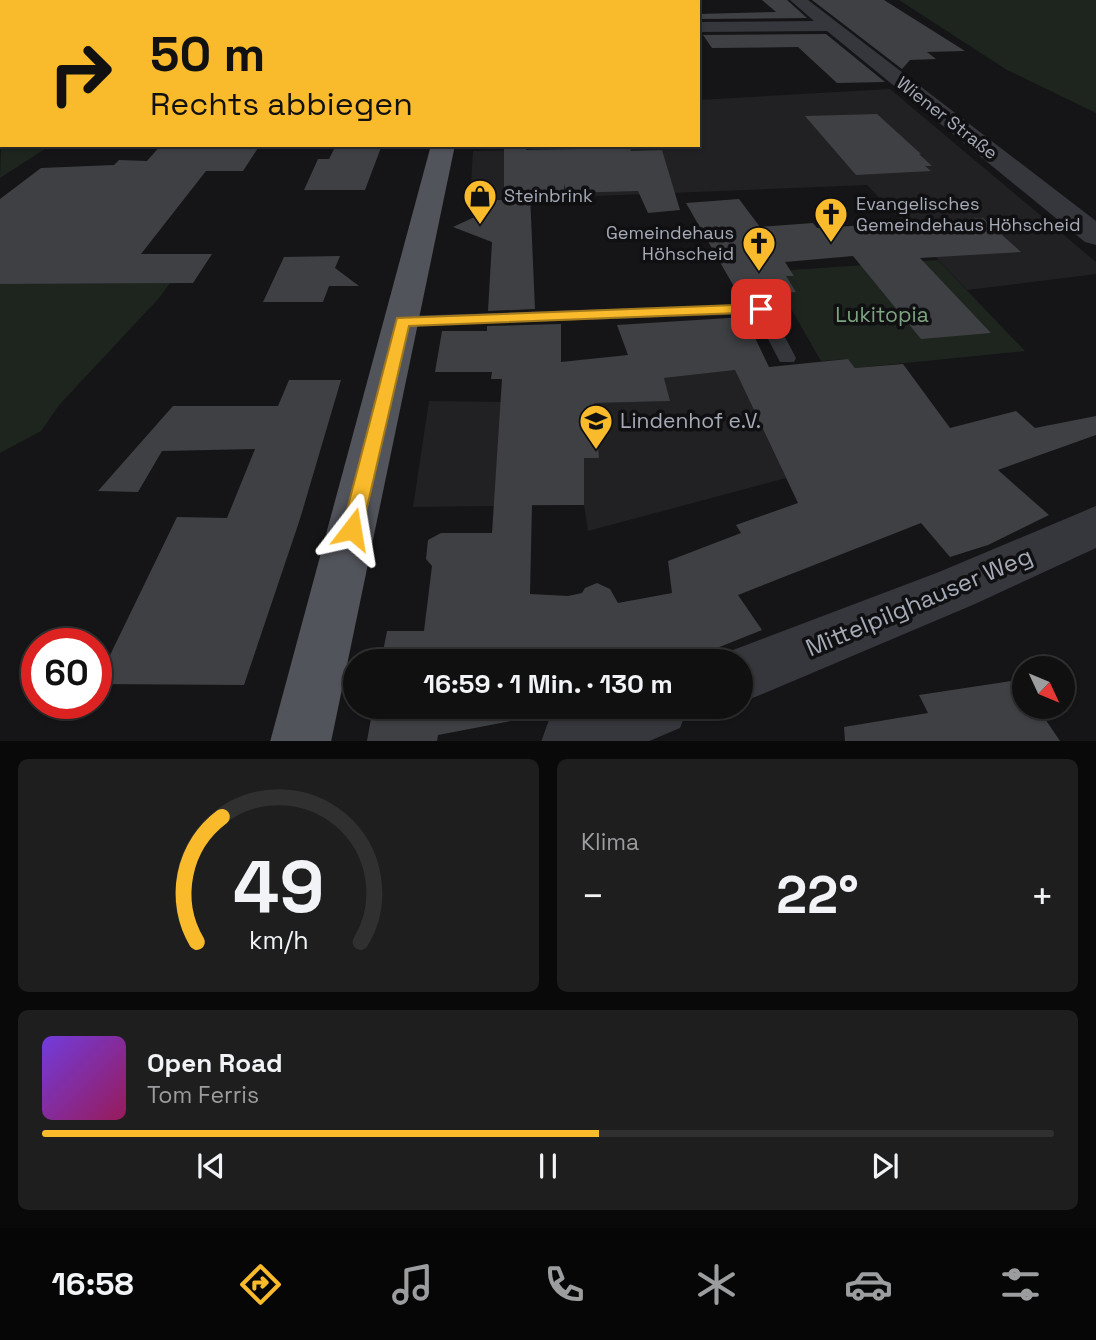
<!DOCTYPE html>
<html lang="de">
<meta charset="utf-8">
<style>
body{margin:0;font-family:"Space Grotesk",sans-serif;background:#1e1e1f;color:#f1f3f6;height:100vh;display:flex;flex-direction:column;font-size:26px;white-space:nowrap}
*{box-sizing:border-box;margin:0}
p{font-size:23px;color:#9c9d9f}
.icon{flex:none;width:38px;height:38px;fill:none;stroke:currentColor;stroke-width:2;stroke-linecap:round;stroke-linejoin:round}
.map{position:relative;height:741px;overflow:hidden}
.side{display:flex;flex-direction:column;gap:18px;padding:18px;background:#090909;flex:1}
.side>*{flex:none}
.top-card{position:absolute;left:0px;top:0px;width:700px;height:147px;box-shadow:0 2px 5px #0004,0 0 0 2px #303031;background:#f9ba2b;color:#111;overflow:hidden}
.needle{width:46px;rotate:134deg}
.fabs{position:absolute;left:1012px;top:656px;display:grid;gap:14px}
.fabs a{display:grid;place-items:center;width:63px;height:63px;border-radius:50%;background:#101011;box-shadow:0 2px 5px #0004,0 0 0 2px #303031;font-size:35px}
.speed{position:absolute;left:21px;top:628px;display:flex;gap:14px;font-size:35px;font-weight:700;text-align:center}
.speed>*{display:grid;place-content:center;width:91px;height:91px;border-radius:50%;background:#101011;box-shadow:0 2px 5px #0004,0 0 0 2px #303031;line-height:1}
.speed .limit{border:10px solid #d22;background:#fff;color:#111}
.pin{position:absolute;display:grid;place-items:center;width:60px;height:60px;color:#fff;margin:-30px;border-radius:14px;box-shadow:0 4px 10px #0006}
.me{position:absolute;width:77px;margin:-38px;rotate:14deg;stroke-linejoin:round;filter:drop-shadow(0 0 5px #0008)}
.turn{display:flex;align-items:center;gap:24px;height:147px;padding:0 35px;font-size:32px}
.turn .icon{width:91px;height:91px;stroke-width:2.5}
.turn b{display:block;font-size:49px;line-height:60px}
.big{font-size:52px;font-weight:700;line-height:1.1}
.side .card{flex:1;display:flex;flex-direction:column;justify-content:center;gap:10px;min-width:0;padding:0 24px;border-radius:10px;background:#1e1e1f}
.side .dial{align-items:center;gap:0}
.dial svg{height:182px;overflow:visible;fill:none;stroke:#303031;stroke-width:7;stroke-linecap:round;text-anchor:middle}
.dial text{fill:#f1f3f6;stroke:none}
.song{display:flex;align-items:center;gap:21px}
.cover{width:84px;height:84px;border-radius:10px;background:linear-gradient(135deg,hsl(260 70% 55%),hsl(330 70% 35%))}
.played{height:7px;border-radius:4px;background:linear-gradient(90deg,#f9ba2b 55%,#303031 55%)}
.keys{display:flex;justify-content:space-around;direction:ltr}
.heat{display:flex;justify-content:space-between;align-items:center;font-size:38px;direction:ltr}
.side .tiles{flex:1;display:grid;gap:18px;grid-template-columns:1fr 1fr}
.card:last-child{grid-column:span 2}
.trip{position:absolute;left:343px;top:649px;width:410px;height:70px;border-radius:35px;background:#101011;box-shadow:0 2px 5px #0004,0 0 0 2px #303031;font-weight:700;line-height:70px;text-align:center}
.tab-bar{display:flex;height:112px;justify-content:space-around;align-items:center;background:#060607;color:#9c9d9f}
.tab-bar .icon{width:49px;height:49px}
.tab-bar .current{color:#f9ba2b}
.tab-bar b{font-size:32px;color:#f1f3f6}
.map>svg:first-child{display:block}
.built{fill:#212124}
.green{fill:#1d251e}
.building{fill:#3f4044;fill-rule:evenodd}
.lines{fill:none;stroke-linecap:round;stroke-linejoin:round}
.lane{fill:#36373c;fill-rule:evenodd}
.street{fill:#36373c;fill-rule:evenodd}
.primary{fill:#52545b;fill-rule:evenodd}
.route{fill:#f9ba2b;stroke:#a2791c;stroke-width:2}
.labels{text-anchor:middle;stroke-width:7;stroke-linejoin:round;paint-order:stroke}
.far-street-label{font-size:18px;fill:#a6abb8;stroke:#101012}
.far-poi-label{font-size:18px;fill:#a6abb8;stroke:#101012;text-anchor:start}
.park-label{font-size:21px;fill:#7da480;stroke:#101012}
.poi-label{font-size:21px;fill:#a6abb8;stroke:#101012;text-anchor:start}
.near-street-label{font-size:24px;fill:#a6abb8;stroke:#101012}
</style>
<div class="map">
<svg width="1096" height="742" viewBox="0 0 1096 742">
<rect width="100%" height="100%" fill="#151517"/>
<!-- built -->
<g class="built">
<polygon points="890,89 1096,262 1096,274 967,290 867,185 470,201 473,151 698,145 698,100"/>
<polygon points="735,370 786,478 588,531 584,505 413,507 429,401 580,403 669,401 664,378"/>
</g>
<!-- green -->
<g class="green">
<polygon points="899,0 1096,0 1096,113 1007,70"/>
<polygon points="2,116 2,145 51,145 0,178"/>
<polygon points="938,260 1025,351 855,368 848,359 821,361 782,293 786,276 793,276 791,270"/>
<polygon points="170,283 159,298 60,404 41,431 0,453 0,284"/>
</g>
<!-- building -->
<g class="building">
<polygon points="762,0 787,0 807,18 698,19 698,14 776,12"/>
<polygon points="812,0 884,0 965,51 927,52 936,59 910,60 902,69"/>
<polygon points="826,34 885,82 837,83 798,47 712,48 703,35"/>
<polygon points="877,114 921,154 919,154 932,166 925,166 931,171 856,175 805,116"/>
<polygon points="161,145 260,145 243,171 206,171 141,254 212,254 193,283 0,284 0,199 41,168 114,165 119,160 147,161"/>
<polygon points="336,145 382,145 365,190 304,190 318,159 329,159"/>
<polygon points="504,145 526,145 526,150 630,148 631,151 662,150 680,210 648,213 638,191 567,193 564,184 564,193 530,194 535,309 488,311 492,242 453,227 481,214 483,200 504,200"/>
<polygon points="739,199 760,227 813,223 817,228 983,218 1021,252 920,258 991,333 921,339 853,256 785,262 794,276 786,276 796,292 740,297 686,203"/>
<polygon points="340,256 335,268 359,286 329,286 323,302 263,302 284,257"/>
<path d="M745 317 769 367 848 359 855 368 903 364 950 428 1016 411 1035 428 1096 416V435L998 470 1049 515 988 545 950 557 921 523 738 595 762 630 682 662H610L608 656 573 662H381L387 631H424L432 566 426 559 428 540 441 533H492L502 379H491L492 372H435L442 331H487V326L561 324V362L628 355 617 325ZM735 370 798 503 736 525 741 533 668 561 672 593 618 603 610 589 597 583 585 588 582 593 568 596 530 594 532 505H584V458H599L594 403 670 401 664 378Z"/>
<polygon points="289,380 341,380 300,519 244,685 96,684 177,517 227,518 255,449 162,451 138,492 98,491 173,406 278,406"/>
<polygon points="1024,679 1024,707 1037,707 1060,741 845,741 844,727 928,713 919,695"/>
<polygon points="373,707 541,707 542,715 438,735 437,741 367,741"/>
</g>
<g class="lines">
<!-- lane -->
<polygon class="lane" points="761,304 770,309 796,358 794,362 780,362 755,314 403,326 394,321 403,316"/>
<!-- street -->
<g class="street">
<polygon points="790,0 808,0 1096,221 1096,245 1085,242 827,31 698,32 698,22 814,21"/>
<rect x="0" y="88" width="2" height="14"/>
<polygon points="1096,506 1096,548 975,604 760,695 740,703 740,662 717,662 720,655 939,572"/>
<polygon points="583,707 688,707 680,728 647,742 541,742 549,720"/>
</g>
<!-- primary -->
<g class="primary">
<rect x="456" y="0" width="16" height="2"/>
<polygon points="431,145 455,145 331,742 270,742"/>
</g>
</g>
<!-- route -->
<polygon class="route" points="761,304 768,309 766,312 409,326 362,529 359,535 352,538 345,535 342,529 397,318"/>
<!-- icons -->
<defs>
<symbol id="shop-pin" viewBox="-11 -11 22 30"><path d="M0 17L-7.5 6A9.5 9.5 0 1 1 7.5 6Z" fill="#f9ba2b" stroke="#101012"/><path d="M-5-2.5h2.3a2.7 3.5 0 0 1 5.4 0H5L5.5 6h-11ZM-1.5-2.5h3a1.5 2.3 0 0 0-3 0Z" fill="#111"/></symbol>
<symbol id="church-pin" viewBox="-11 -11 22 30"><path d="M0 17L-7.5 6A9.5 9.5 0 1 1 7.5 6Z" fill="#f9ba2b" stroke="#101012"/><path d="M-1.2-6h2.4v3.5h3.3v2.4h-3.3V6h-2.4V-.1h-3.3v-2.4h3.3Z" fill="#111"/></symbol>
<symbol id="school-pin" viewBox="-11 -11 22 30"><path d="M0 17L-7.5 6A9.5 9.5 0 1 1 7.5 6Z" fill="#f9ba2b" stroke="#101012"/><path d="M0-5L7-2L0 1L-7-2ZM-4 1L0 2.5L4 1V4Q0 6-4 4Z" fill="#111"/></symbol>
</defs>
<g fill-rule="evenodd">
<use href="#shop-pin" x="461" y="177" width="38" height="52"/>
<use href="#church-pin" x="812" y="195" width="38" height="52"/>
<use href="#church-pin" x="740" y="224" width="38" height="52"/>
<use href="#school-pin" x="577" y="402" width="38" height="52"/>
</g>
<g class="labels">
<!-- far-street labels -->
<g class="far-street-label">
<text transform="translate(947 118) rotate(38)" y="6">Wiener Straße</text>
</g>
<!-- far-poi labels -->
<g class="far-poi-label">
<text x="504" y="202">Steinbrink</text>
<text x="856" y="210">Evangelisches<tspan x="856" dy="21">Gemeindehaus Höhscheid</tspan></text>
<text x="734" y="239" text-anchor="end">Gemeindehaus<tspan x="734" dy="21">Höhscheid</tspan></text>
</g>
<!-- park labels -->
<g class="park-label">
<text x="882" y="322">Lukitopia</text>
</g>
<!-- poi labels -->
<g class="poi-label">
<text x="620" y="428">Lindenhof e.V.</text>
</g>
<!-- near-street labels -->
<g class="near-street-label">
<text transform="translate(919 602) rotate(-23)" y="8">Mittelpilghauser Weg</text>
</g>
</g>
</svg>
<div class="fabs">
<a><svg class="needle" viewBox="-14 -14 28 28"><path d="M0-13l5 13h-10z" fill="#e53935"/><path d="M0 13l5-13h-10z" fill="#9c9d9f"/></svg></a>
</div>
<div class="speed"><div class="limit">60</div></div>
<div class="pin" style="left:761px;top:309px;background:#d93025"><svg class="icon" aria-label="arrive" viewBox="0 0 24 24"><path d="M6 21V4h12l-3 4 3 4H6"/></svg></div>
<svg class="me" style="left:352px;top:529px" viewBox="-20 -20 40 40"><path d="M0-17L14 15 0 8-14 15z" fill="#f9ba2b" stroke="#fff" stroke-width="4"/></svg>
<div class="trip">16:59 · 1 Min. · 130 m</div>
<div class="top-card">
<div class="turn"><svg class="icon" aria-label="right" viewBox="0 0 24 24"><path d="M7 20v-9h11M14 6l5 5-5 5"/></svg><div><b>50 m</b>Rechts abbiegen</div></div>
</div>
</div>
<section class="side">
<div class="tiles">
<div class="card dial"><svg viewBox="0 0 100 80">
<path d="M14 69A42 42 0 1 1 86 69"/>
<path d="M14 69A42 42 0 0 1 25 14" stroke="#f9ba2b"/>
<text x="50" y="56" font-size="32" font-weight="700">49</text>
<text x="50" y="72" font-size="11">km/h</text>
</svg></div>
<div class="card"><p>Klima</p>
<div class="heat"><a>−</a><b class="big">22°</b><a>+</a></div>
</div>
<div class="card">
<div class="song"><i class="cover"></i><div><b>Open Road</b><p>Tom Ferris</p></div></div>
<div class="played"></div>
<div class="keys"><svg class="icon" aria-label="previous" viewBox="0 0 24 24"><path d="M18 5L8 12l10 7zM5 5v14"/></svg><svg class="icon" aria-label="pause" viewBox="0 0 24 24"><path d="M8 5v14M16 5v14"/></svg><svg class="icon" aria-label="next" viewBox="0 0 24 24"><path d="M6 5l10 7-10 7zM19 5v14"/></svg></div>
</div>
</div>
</section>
<nav class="tab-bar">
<b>16:58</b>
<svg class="icon current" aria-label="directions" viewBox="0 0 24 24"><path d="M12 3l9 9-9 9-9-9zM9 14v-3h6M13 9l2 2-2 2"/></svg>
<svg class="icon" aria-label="music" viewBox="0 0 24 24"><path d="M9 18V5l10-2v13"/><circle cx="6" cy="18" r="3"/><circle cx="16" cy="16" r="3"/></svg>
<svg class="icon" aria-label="phone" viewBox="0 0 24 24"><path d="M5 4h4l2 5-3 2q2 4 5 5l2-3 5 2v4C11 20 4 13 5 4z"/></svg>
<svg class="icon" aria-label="climate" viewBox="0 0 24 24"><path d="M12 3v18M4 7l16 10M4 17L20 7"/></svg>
<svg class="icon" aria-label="car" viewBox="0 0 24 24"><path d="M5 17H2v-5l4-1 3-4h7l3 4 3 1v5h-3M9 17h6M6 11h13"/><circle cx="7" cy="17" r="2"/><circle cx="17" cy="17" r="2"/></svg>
<svg class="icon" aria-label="filters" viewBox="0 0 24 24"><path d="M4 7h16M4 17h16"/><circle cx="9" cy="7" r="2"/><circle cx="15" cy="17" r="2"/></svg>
</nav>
